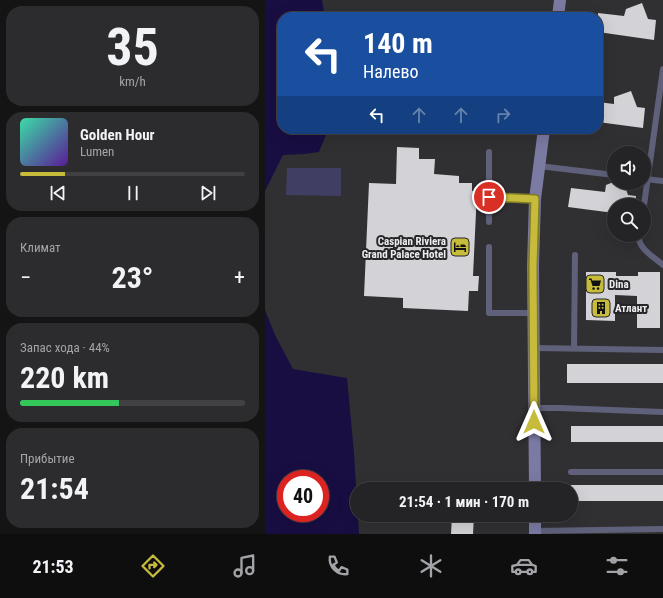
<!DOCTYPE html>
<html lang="ru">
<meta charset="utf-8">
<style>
body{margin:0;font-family:"Roboto Condensed",sans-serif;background:#2c2c2e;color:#f1f3f6;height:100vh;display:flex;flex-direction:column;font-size:15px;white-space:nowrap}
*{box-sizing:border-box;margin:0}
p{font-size:13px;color:#a3a4a7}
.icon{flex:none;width:22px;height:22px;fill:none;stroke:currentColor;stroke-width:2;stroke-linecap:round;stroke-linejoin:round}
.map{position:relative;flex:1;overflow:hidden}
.sheet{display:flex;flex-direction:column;gap:6px;padding:6px;background:#141415;width:265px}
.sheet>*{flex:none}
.hud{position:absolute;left:12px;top:12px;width:326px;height:122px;border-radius:16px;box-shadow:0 4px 16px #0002,0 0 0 1px #414143;background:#1a4fa0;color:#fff;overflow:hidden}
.fabs{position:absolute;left:342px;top:146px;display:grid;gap:8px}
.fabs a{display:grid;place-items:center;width:44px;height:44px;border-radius:50%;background:#242426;box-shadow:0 4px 16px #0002,0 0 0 1px #414143;font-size:20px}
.speed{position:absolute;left:12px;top:470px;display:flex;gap:8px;font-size:20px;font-weight:700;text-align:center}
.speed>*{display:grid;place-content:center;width:52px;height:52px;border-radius:50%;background:#242426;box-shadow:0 4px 16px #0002,0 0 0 1px #414143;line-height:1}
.speed .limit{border:6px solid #d22;background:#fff;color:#111}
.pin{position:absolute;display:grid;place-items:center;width:34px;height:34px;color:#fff;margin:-17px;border:2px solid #fff;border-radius:50%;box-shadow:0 1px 4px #0007}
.me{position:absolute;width:44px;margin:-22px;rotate:0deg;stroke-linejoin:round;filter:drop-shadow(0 0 3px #0008)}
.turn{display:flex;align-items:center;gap:14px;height:84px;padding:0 20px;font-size:18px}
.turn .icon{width:52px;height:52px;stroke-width:2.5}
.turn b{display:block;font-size:28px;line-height:34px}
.lanes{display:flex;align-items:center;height:38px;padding:0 20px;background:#0003;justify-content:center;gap:20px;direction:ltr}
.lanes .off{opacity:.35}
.big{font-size:30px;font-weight:700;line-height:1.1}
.sheet .card{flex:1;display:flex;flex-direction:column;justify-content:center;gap:6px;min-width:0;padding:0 14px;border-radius:16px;background:#2c2c2e}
.sheet .dial{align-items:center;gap:0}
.dial b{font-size:52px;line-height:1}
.song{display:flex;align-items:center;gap:12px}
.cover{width:48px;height:48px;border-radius:6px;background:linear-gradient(135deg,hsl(160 70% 55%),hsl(270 70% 35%))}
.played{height:4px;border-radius:2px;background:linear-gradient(90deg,#c7bb3c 20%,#414143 20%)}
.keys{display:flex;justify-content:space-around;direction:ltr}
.heat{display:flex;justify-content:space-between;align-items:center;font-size:22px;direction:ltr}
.charge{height:6px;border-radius:3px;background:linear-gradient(90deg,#34c759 44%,#414143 0)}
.trip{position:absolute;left:85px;top:482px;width:228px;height:40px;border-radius:20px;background:#242426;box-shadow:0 4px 16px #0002,0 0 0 1px #414143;font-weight:700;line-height:40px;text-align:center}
.menu{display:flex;height:64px;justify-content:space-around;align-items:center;background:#0e0e0f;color:#a3a4a7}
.menu .icon{width:28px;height:28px}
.menu .active{color:#c7bb3c}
.menu b{font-size:18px;color:#f1f3f6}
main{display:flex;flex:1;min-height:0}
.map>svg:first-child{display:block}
.green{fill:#403f63}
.water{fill:#180e42;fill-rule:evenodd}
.building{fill:#d3d3d7}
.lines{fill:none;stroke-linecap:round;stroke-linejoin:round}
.lane{stroke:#5f607a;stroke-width:6}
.secondary{stroke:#7a7aa3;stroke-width:12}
.route-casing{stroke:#817a27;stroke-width:10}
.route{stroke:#c7bb3c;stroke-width:7}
.labels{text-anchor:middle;stroke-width:4;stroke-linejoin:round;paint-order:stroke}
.poi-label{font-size:11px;font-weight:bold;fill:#ededef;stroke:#262629;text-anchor:start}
</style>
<main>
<section class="sheet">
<div class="card dial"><b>35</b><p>km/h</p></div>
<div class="card">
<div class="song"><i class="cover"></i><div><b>Golden Hour</b><p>Lumen</p></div></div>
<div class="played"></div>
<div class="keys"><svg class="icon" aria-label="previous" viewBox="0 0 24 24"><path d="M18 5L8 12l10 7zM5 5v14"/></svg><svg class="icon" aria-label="pause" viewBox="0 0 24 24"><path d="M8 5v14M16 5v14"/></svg><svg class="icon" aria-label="next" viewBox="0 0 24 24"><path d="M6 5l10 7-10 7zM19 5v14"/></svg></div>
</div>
<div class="card"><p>Климат</p>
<div class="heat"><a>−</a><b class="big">23°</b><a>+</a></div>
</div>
<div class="card"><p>Запас хода · 44%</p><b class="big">220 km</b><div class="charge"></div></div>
<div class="card"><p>Прибытие</p><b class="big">21:54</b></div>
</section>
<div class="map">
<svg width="398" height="534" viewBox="0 0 398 534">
<rect width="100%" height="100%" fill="#303033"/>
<!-- green -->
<polygon class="green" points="22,168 76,168 76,196 21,195"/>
<!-- water -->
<g class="water">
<polygon points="0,0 57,0 60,17 17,17 17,129 63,130 54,152 39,154 18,155 0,191"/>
<path d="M0 310 10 335 28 369 82 378 89 453 94 534H0ZM21 479H55V513H21Z"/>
</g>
<!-- building -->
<g class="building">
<polygon points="377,3 383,19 391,20 389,40 333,32 333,13 359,16 361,9"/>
<polygon points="366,91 372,107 380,108 378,128 333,122 333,102 349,104 349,97"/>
<polygon points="132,147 154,148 154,159 170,159 169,174 194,176 194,183 207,183 207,191 212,191 208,276 214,276 213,291 204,291 203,311 138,308 138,298 99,296 104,183 131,184"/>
<polygon points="346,183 359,183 363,195 371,196 370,205 349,205 349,213 303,207 306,188 340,192 341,185"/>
<polygon points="321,272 351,272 351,276 373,276 373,272 395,272 395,328 372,328 372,296 350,295 350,321 321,320"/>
<rect x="302" y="364" width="96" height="19"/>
<rect x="306" y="426" width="92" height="16"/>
<rect x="306" y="485" width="92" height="16"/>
<polygon points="187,515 209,515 208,534 186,534"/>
</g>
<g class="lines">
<!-- lane -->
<g class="lane">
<polyline points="274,166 349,175"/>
<polyline points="380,179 398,181"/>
<polyline points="224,197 270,199"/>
<polyline points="379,205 398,69"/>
<polyline points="224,222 224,152"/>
<path d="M374 235C372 248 389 257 398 265"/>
<polyline points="224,247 224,313 268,313"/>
<polyline points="269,348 398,350"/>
<polyline points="309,348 310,255"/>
<polyline points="269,408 294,408 398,412"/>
<polyline points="306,472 398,472"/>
<polyline points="270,531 398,529"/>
</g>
<!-- secondary -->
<g class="secondary">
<polyline points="293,17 295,0"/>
<polyline points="270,489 268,266 270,199 279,129"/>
<polyline points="270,515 270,534"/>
</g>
</g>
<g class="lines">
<defs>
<polyline id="route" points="224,197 270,199 268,266 269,422"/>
</defs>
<!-- route casing -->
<use href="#route" class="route-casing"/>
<!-- route -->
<use href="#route" class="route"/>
</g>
<!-- icons -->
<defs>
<symbol id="hotel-square" viewBox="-11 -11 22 22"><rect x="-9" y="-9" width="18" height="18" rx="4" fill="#c7bb3c" stroke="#262629"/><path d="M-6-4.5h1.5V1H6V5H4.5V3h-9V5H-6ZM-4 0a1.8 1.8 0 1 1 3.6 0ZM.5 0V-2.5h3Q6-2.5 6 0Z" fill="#111"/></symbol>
<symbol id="supermarket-square" viewBox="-11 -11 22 22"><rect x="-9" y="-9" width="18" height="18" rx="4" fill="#c7bb3c" stroke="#262629"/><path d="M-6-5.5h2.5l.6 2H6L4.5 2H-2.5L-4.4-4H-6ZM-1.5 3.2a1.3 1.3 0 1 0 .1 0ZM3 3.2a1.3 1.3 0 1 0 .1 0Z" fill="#111"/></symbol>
<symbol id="building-square" viewBox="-11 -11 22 22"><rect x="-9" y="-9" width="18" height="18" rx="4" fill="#c7bb3c" stroke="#262629"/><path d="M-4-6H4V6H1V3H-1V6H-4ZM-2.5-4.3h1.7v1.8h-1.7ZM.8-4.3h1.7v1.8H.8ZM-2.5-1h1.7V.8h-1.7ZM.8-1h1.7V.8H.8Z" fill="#111"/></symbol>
</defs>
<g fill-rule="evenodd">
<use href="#hotel-square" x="184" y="236" width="22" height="22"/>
<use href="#supermarket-square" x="319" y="273" width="22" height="22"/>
<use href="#building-square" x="325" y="297" width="22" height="22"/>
</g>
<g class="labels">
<!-- poi labels -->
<g class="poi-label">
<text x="181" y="245" text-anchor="end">Caspian Riviera<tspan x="181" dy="13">Grand Palace Hotel</tspan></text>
<text x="344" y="288">Dina</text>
<text x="350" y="312">Атлант</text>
</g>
</g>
</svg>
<div class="fabs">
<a><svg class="icon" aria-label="sound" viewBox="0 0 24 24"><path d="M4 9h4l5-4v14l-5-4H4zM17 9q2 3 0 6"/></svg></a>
<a><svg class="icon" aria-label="search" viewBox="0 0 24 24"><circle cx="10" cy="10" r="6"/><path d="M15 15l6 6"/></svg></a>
</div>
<div class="speed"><div class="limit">40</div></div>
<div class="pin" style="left:224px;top:197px;background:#d93025"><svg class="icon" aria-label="arrive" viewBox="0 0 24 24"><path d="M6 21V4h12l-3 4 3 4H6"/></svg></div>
<svg class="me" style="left:269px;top:422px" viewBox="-20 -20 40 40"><path d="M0-17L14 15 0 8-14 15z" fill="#c7bb3c" stroke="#fff" stroke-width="4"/></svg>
<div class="trip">21:54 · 1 мин · 170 m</div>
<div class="hud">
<div class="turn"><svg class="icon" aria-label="left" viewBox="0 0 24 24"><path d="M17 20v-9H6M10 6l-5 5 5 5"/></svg><div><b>140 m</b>Налево</div></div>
<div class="lanes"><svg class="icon" aria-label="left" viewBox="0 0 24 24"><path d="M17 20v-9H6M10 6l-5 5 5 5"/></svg><svg class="icon off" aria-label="ahead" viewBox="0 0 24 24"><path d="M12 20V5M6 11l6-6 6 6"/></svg><svg class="icon off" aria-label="ahead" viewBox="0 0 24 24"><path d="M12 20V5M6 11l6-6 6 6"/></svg><svg class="icon off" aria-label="right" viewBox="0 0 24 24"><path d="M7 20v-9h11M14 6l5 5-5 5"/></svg></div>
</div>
</div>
</main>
<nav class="menu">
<b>21:53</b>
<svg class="icon active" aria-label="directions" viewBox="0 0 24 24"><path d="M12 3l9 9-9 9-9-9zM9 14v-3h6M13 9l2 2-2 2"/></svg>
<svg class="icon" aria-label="music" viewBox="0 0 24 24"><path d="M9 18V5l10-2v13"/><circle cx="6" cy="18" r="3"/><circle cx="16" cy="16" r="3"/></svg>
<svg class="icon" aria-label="phone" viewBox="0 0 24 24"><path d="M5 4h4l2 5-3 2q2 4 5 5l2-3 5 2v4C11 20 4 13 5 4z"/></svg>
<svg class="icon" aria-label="climate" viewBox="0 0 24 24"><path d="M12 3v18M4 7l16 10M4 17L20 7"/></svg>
<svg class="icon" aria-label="car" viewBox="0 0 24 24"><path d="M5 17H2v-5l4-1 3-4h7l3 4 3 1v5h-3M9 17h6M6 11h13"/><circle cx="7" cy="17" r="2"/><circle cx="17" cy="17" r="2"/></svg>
<svg class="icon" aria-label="filters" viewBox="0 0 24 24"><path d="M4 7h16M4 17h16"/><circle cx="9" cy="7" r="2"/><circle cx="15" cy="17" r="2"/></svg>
</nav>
